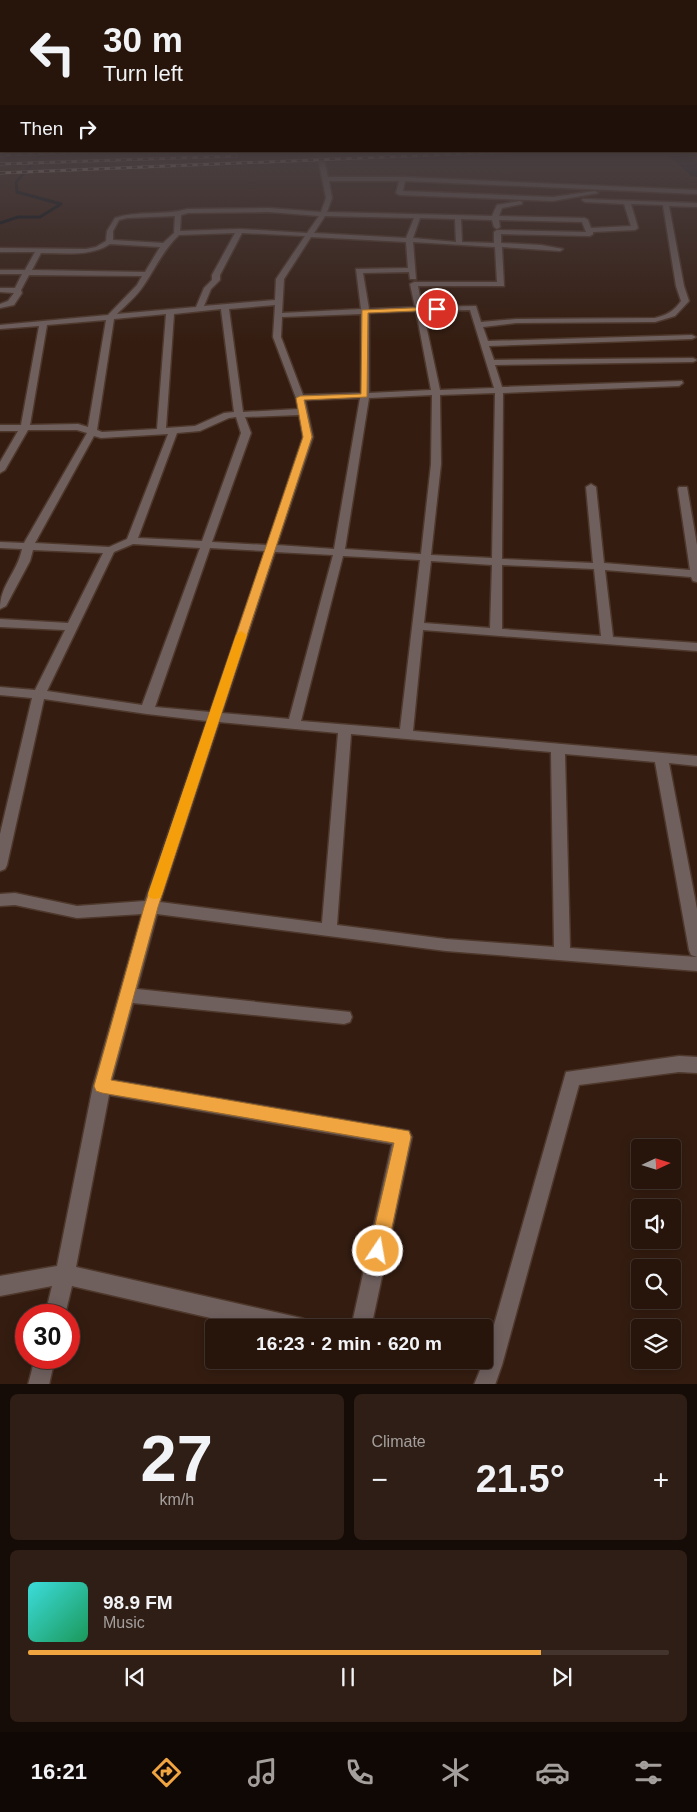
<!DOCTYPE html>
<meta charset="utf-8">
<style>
body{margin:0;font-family:Helvetica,sans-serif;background:#2f1e15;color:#f1f3f6;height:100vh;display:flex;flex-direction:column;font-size:19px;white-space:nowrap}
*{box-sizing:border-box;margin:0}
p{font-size:16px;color:#a49f9d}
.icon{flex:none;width:28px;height:28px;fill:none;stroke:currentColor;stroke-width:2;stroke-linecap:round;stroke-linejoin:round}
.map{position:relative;height:1384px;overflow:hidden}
.drawer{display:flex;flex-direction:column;gap:10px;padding:10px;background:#150c07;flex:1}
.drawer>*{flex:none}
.banner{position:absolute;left:0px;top:0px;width:698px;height:152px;box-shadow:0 2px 12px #0003,0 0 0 1px #43342d;background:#27150c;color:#f1f3f6;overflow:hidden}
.needle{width:32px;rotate:86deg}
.fabs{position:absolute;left:631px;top:1139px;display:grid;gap:10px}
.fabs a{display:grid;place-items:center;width:50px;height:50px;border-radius:5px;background:#27150c;box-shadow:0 2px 12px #0003,0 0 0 1px #43342d;font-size:25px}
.speed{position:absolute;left:15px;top:1304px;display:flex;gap:10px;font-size:25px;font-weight:700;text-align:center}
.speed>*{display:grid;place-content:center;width:65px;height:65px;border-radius:50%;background:#27150c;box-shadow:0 2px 12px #0003,0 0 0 1px #43342d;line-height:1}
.speed .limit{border:8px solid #d22;background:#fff;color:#111}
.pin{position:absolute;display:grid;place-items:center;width:42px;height:42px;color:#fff;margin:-21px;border:2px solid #fff;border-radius:50%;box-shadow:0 1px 5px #0007}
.me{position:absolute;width:55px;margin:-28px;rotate:12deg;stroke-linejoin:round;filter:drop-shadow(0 0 4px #0008)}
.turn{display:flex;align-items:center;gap:18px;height:105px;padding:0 20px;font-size:22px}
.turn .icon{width:65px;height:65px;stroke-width:2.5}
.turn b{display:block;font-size:35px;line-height:42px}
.then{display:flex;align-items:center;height:48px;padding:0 20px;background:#0003;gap:10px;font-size:19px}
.big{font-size:38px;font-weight:800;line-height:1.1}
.drawer .widget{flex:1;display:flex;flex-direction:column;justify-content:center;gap:8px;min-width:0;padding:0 18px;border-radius:8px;background:#2f1e15}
.drawer .dial{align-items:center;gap:0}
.dial b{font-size:65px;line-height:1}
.song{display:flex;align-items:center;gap:15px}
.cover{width:60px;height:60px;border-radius:8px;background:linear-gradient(135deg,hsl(180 70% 55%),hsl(150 70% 35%))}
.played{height:5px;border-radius:2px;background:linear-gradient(90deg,#f1a540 80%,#43342d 80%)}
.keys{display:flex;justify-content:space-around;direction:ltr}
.heat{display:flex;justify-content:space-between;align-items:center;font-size:28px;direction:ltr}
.drawer .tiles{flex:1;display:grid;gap:10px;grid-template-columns:1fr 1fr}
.widget:last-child{grid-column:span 2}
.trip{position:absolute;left:205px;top:1319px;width:288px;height:50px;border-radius:5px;background:#27150c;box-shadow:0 2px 12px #0003,0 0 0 1px #43342d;font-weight:800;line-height:50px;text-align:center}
.tab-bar{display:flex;height:80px;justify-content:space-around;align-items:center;background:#100805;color:#a49f9d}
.tab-bar .icon{width:35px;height:35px}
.tab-bar .current{color:#f1a540}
.tab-bar b{font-size:22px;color:#f1f3f6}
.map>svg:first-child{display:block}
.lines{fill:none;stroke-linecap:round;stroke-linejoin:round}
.stream{stroke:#000d14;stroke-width:3}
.river{fill:#000d14;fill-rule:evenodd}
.minor-tunnel{stroke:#50392d;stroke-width:6;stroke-dasharray:6 3;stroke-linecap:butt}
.minor-casing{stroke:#4e372b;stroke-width:3}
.minor{fill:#6f605e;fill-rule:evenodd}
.rail-casing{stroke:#d9c7bf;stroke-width:3}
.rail{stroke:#2a1307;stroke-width:2;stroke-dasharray:5.5;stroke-linecap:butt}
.route{fill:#f1a540;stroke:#9d6b2a}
.slow{fill:#f59e0b}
</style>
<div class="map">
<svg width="697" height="1385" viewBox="0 0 697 1385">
<rect width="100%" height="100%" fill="#341c10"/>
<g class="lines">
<!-- stream -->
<polyline class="stream" points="0,223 18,217 40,217 61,204 17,192 16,182 44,151"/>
<!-- river -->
<polygon class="river" points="664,151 683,151 697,163 697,177 691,176"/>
<!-- minor-tunnel -->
<polyline class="minor-tunnel" points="318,151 322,163"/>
<defs>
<g id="minor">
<path d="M322 161 325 163 328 177H403L697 190V194L405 181 403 191 553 197 595 191 598 193 553 201 399 195 396 193 399 181H329L332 198 327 212 492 216 497 205 520 201 522 202V204L502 208 499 216 585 218 588 220 591 228 631 226 624 204 585 202 582 200 583 199 697 203V207L669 206 684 286 689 301 675 316 655 322 516 323 483 327 488 341 692 335 696 337 692 339 489 346 494 360 693 358 697 360 693 362 495 365 502 387 682 381 683 383 679 386 503 393 502 559 593 563 586 487 591 484 596 487 604 563 690 570 678 489 679 487H687L697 545V582L693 581 691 577 605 570 613 637 697 643V651L423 630 413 731 697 756V766L669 763 697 909V957L691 955 689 950 655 762 565 754 570 948 697 957V971L446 951 157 914 137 989 350 1012 352 1017 350 1022 344 1024 133 1003 112 1080 409 1131 412 1137 371 1328H351L392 1144 109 1095 76 1267 301 1318 308 1321 311 1328H254L72 1286 65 1315H45L52 1286 0 1296V1276L57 1266 93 1086 142 914 77 918 15 905 0 906V894L15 893 77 906 145 901 207 721 147 714 44 699 7 865 5 869 0 871V834L32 698 0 695V687L35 690 65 630 0 627V619L68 623 103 553 33 550 30 561 6 606 0 609C0 585 17 573 22 549L0 548V542L24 543 87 433 77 430H28L5 470 0 473V462L18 431H0V425H21L39 326 0 329V325L108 315 137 285 142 276 29 275 21 290 22 293 14 305 0 308V304L8 301 14 293 0 292V288H15L22 274H0V270H25L35 252H0V248L86 249 96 247 106 241 107 231 115 218C139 210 164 216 188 209L269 208 321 212 326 198 319 163ZM631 204 663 205 676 286 681 301C674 311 667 315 655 318L516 319 481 322 476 306 422 307 418 286H504L502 247 560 251 563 249 541 245 501 243V234L590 236 593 234V232L635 230 638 228ZM269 212 319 216 307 233 240 229 180 231 181 215 188 213ZM175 216 174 233 163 243 113 240V231L119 220 127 218ZM325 216 414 218 406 238 314 233ZM420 218 455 219 456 242 413 238ZM461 219 492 220 494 227 497 229 500 227 499 220 582 222 586 232 497 230 494 232V243L462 242ZM235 233 212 275V280L204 288 196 307 117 314C126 305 137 296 144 285 155 269 163 250 179 235ZM242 233 305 236 276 279 275 300 204 306 211 289 220 280V275ZM311 237 406 242 408 268 356 269 361 309 282 313 284 279ZM413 242 495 247 497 282H414L410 284 415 307 369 309 363 273 409 272 410 279H416ZM110 244 160 247 145 272 32 270 41 253C65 253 90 257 110 244ZM275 305 273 337 296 398 298 409 243 412 229 309ZM221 309 234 412 224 413 195 426 166 428 174 314ZM470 310 494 388 440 390 423 311ZM416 311 431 390 369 393V313ZM166 314 157 429 102 432 97 430 114 319ZM361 314V393L303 395 281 337 282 317ZM106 320 88 427 78 424 30 425 47 325ZM495 393 492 558 431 555 441 464 440 395ZM432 395 431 464 421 554 345 549 369 398ZM360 398 334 549 277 545 313 437 305 400ZM299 415 303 437 267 545 212 542 251 433 245 417ZM236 417 241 433 202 541 138 538 177 433 200 431 229 418ZM168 434 127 539 109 547 35 543 94 436 101 438ZM133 544 200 548 142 705 47 691 114 552ZM210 548 265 551 210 712 155 707ZM275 552 333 555 289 719 222 713ZM343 556 420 560 400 729 301 721ZM431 561 492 565 490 628 424 623ZM502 565 594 569 601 636 502 629ZM219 722 338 733 322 923 160 902ZM351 734 551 752 554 947 446 939 337 925Z"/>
<polygon points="679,1056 697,1057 697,1073 679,1072 579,1085 502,1365 495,1385 474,1385 484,1360 566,1072"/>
<polygon points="35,1358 55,1358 49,1385 28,1385"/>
</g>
</defs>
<!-- minor casing -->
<use href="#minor" class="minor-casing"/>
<!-- minor -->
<use href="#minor" class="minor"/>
<defs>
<g id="rail">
<polyline points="230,152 265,151"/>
<polyline points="0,155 120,151"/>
<polyline points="0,164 236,156"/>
<polyline points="0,173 529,151"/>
</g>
</defs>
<!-- rail casing -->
<use href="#rail" class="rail-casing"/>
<!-- rail -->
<use href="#rail" class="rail"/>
</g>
<!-- sky -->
<linearGradient id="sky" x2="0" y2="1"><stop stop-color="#1d0f09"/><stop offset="0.44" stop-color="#4a4042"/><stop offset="1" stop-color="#4a4042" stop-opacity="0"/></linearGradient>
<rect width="697" height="343" fill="url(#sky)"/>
<!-- route -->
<polygon class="route" points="437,307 439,307 439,310 368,313 367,397 304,400 312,437 158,907 111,1080 409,1131 411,1137 387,1251 384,1258 378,1260 372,1258 369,1251 394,1143 102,1093 96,1091 94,1086 144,907 303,437 296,398 300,396 361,394 362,310"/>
<!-- slow -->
<polygon class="slow" points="241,631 247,635 162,894 160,898 155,899 150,898 148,894 236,635"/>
</svg>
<div class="fabs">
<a><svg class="needle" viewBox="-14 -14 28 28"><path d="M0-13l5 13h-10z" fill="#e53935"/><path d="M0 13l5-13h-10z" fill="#a49f9d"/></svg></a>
<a><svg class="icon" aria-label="sound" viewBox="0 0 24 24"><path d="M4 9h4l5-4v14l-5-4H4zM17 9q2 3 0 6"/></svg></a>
<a><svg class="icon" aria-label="search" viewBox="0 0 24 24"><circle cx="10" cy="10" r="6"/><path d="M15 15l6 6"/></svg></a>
<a><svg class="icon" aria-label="layers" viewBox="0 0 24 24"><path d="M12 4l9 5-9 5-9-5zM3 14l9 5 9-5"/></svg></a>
</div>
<div class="speed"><div class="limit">30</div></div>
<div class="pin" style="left:437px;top:309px;background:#d93025"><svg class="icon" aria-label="arrive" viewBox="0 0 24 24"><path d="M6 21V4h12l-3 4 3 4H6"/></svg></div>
<svg class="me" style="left:378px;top:1251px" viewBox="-20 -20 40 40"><circle r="17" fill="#f1a540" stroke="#fff" stroke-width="3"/><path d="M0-11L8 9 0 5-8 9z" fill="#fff"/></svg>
<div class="trip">16:23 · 2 min · 620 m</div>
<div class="banner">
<div class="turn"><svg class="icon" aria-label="left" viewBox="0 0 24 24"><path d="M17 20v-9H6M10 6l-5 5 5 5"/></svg><div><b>30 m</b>Turn left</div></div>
<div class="then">Then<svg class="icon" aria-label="right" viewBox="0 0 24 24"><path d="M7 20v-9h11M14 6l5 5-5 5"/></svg></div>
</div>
</div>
<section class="drawer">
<div class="tiles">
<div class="widget dial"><b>27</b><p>km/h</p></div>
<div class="widget"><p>Climate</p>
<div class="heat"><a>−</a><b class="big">21.5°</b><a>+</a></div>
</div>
<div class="widget">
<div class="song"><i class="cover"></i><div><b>98.9 FM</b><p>Music</p></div></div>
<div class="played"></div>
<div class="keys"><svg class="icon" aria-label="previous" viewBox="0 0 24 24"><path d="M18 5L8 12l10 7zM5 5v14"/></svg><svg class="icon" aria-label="pause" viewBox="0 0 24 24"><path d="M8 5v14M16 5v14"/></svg><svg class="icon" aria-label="next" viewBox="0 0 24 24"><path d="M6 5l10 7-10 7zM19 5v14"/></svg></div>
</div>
</div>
</section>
<nav class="tab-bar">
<b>16:21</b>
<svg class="icon current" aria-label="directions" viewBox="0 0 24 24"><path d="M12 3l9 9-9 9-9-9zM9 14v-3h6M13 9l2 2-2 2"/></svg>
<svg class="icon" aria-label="music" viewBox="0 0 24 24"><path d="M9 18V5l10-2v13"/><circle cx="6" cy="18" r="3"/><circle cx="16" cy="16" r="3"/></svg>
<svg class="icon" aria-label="phone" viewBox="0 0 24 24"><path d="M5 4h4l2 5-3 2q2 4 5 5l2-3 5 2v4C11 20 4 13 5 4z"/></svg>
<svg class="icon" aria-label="climate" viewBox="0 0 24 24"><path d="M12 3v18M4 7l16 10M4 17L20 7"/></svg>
<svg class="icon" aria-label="car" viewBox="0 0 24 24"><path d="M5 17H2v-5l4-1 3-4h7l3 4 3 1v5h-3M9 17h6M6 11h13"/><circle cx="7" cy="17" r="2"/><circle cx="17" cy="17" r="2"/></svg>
<svg class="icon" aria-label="filters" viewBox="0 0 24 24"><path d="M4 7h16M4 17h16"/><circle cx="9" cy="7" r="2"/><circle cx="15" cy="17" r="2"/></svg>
</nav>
